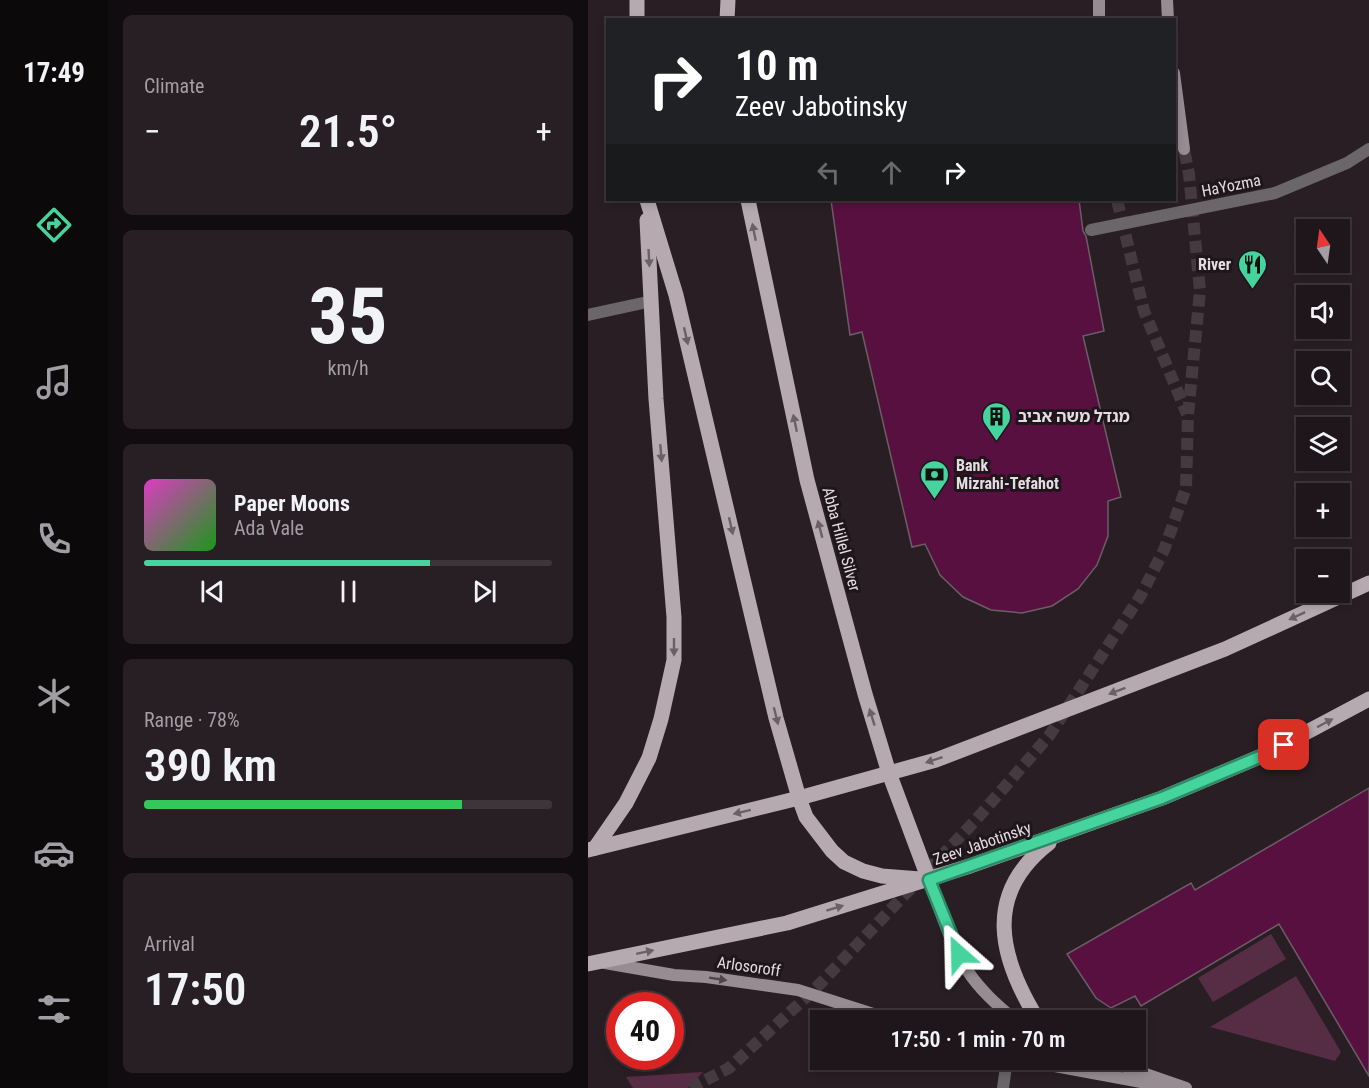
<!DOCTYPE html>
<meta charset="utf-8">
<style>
body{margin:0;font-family:"Roboto Condensed","Noto Sans Hebrew",sans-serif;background:#271f24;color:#f1f3f6;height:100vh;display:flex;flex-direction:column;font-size:22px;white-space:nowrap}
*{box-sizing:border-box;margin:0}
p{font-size:20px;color:#a19fa3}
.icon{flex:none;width:33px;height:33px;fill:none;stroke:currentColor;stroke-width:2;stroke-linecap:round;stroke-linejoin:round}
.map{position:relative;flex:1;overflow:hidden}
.panel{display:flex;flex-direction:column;gap:15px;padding:15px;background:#110c0f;width:480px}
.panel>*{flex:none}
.guide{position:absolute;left:18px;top:18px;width:570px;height:183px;border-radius:0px;box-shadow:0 3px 9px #0003,0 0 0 2px #3c353a;background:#202124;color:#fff;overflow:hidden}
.needle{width:39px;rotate:347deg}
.tools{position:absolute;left:708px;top:219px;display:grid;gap:12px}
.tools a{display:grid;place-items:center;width:54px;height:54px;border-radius:0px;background:#1f161b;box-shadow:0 3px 9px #0003,0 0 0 2px #3c353a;font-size:30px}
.speed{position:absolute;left:18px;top:992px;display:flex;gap:12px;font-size:30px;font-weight:700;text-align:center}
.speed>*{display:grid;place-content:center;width:78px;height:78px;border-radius:50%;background:#1f161b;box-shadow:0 3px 9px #0003,0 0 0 2px #3c353a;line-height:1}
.speed .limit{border:9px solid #d22;background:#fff;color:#111}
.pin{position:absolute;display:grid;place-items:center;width:51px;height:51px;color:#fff;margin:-26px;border-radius:12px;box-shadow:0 3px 9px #0006}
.me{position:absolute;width:66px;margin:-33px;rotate:335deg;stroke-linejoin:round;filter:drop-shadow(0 0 4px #0008)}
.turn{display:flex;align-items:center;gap:21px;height:126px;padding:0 30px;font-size:27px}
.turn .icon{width:78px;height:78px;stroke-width:2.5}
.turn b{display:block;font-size:42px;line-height:51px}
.lanes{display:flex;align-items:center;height:57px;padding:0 30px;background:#0003;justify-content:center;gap:30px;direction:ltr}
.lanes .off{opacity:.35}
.big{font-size:45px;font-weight:600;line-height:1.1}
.panel .card{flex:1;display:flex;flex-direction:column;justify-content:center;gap:9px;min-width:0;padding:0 21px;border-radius:9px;background:#271f24}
.panel .dial{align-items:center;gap:0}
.dial b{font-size:78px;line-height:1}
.song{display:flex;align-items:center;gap:18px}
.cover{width:72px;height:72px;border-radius:9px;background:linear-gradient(135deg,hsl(310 70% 55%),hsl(120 70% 35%))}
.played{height:6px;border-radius:3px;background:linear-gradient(90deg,#46d49e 70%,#3c353a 70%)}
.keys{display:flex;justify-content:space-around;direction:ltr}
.heat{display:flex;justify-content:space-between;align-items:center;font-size:33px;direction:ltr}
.charge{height:9px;border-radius:4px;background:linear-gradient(90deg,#34c759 78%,#3c353a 0)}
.trip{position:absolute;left:222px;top:1010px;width:336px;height:60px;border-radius:0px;background:#1f161b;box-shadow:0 3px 9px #0003,0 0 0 2px #3c353a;font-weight:600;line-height:60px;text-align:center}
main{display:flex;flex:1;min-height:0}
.tabs{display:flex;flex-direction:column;width:108px;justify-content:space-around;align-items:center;background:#0c090b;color:#a19fa3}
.tabs .icon{width:42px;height:42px}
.tabs .current{color:#46d49e}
.tabs b{font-size:27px;color:#f1f3f6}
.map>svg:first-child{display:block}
.green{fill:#572d46}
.building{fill:#571040;stroke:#6b5e65;stroke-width:1.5}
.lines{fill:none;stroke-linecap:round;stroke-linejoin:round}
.secondary-tunnel{stroke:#453a40;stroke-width:12;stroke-dasharray:12 6;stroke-linecap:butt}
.street{stroke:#6b6669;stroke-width:12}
.secondary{stroke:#968c91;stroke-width:12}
.primary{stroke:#b6aab0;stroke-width:15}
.oneway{fill:#6a6066}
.oneway2{fill:#4f454a}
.route-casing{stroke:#2e8a67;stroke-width:15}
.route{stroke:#46d49e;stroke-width:10}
.labels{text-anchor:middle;stroke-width:6;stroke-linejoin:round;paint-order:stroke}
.street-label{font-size:16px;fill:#e3dce0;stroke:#1f151b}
.poi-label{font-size:16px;font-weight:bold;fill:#e3dce0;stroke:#1f151b;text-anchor:start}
</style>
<main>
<nav class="tabs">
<b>17:49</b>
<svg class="icon current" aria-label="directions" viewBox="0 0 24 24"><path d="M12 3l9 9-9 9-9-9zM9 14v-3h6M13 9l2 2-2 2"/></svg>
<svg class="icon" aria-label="music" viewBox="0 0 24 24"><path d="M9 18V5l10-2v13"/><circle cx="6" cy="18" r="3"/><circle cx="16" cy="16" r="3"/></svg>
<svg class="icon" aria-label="phone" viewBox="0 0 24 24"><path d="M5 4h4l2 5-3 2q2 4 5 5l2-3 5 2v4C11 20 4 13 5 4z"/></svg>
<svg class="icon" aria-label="climate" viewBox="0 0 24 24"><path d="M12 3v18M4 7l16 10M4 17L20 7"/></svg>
<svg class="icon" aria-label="car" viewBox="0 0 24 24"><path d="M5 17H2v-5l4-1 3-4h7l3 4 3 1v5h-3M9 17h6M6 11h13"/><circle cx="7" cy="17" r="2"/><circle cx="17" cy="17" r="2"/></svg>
<svg class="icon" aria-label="filters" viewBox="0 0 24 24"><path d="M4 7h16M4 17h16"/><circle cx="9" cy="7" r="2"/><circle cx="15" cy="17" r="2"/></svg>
</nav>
<section class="panel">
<div class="card"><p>Climate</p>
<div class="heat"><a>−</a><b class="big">21.5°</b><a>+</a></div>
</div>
<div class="card dial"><b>35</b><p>km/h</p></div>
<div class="card">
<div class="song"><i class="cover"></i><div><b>Paper Moons</b><p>Ada Vale</p></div></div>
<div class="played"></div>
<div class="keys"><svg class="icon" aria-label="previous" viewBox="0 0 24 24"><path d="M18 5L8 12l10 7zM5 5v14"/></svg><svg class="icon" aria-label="pause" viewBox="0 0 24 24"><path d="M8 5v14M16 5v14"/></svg><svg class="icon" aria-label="next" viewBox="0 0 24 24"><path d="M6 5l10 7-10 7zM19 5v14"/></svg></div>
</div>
<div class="card"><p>Range · 78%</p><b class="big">390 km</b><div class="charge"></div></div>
<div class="card"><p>Arrival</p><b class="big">17:50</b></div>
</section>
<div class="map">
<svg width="781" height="1088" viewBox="0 0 781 1088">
<rect width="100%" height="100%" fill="#291e24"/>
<!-- green -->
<g class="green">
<polygon points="683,934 698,959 625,1002 610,978"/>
<polygon points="708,976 753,1052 747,1061 622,1027"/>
<polygon points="115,1072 100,1088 45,1088 38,1077"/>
</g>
<!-- building -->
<g class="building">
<polygon points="243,200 491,200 495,231 498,236 516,331 495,336 533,497 520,501 520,536 509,565 490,589 464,606 434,613 403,610 375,597 352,575 337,544 324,547 274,332 262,335"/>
<polygon points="781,788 781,1076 691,924 553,1006 547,996 523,1008 508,998 479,954 603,883 607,890"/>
</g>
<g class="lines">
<!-- secondary-tunnel -->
<g class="secondary-tunnel">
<polyline points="529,200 556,311 599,414"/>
<polyline points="102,1088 141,1068 226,990 386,822 461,736 553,595 576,550 598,488 600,415 612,291 601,174 596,149"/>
</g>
<!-- street -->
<g class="street">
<polyline points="503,230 687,193 759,163 781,149"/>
<polyline points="0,315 64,301"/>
<polyline points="415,1088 419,1059"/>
</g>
<!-- secondary -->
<g class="secondary">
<polyline points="511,0 511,20"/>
<polyline points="579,0 580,20"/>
<polyline points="586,73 596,149"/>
<path d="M341 880C352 910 362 943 379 970 392 990 409 1005 427 1020"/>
<polyline points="17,963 86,975 118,977 210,990 304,1020"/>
<polyline points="429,1059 585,1088"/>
<polyline points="514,1059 598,1088"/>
</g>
<!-- primary -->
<g class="primary">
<polyline points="49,0 49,20"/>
<polyline points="139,20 140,0"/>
<polyline points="59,200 88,295 188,718 211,798 218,817 244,851 256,862 275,871 294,876 332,879"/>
<polyline points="160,200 219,480 277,694 301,773 341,880"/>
<polyline points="7,848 38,803 61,758 73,719 86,660 86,617 68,399 59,220"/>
<polyline points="0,850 211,798 348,760 637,649 781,583"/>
<polyline points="0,964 199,923 382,866 574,798 676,755 781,699"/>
<path d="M450 1020C411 957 395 894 461 843"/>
</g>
</g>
<!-- one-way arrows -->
<defs><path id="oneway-solid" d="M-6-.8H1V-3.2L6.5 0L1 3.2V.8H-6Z" transform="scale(1.5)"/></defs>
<g class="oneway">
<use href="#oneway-solid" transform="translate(166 232) rotate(-101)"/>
<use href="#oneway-solid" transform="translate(61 258) rotate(87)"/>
<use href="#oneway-solid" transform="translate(98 336) rotate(77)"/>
<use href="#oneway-solid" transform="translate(207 423) rotate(-102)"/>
<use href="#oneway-solid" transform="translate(73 453) rotate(85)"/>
<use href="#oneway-solid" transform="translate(143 526) rotate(77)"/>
<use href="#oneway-solid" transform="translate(232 529) rotate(-105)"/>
<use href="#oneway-solid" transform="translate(709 616) rotate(155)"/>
<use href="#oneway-solid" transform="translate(86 647) rotate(90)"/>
<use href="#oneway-solid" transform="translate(529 691) rotate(159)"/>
<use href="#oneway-solid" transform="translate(188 716) rotate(76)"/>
<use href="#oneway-solid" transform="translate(284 717) rotate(-107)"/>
<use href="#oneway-solid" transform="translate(737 723) rotate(-28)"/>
<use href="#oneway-solid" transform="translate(346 760) rotate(162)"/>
<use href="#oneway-solid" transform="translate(154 812) rotate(166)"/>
<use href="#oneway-solid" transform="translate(247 908) rotate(-17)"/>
<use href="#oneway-solid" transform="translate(57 952) rotate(-12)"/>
</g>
<use class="oneway2" href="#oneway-solid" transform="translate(130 979) rotate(9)"/>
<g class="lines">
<defs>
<polyline id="route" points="371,954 341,880 574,798 676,755 696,745"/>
</defs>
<!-- route casing -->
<use href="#route" class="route-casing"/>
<!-- route -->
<use href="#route" class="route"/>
</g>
<!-- icons -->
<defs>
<symbol id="restaurant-pin" viewBox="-11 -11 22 30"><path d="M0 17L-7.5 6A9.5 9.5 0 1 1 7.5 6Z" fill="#46d49e" stroke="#1f151b"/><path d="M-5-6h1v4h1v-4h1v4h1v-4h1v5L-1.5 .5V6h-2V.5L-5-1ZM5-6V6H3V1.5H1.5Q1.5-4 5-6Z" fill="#111"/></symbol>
<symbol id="building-pin" viewBox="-11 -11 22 30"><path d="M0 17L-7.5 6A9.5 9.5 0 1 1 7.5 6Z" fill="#46d49e" stroke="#1f151b"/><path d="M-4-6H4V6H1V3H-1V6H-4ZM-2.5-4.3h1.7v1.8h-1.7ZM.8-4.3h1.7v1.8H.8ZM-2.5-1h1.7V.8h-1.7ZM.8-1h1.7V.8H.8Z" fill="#111"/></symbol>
<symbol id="bank-pin" viewBox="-11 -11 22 30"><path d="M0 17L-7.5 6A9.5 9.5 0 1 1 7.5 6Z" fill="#46d49e" stroke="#1f151b"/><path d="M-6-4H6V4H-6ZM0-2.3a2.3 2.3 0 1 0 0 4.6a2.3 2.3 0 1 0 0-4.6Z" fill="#111"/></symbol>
</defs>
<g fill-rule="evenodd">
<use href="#restaurant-pin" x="648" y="248" width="33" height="45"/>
<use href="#building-pin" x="392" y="400" width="33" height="45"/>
<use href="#bank-pin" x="330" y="458" width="33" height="45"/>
</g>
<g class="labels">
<!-- street labels -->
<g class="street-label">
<text transform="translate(643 185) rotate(-11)" y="6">HaYozma</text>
<text transform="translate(254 539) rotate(75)" y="6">Abba Hillel Silver</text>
<text transform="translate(394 843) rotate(-19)" y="6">Zeev Jabotinsky</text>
<text transform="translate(161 966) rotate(8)" y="6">Arlosoroff</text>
</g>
<!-- poi labels -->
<g class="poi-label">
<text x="643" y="270" text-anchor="end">River</text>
<text x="430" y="422">מגדל משה אביב</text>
<text x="368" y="471">Bank<tspan x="368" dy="18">Mizrahi-Tefahot</tspan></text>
</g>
</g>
</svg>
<div class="tools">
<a><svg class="needle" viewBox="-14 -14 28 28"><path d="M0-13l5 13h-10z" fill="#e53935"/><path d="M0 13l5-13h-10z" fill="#a19fa3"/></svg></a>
<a><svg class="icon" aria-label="sound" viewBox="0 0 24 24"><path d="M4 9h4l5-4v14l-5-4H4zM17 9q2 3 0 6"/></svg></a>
<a><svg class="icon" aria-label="search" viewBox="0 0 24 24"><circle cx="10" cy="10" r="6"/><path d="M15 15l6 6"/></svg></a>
<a><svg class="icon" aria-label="layers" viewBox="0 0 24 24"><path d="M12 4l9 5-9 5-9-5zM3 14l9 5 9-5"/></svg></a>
<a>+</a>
<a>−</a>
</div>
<div class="speed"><div class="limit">40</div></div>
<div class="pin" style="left:696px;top:745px;background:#d93025"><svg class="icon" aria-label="arrive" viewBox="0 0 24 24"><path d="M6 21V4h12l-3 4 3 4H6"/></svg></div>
<svg class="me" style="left:371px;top:954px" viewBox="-20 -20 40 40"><path d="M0-17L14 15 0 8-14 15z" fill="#46d49e" stroke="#fff" stroke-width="4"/></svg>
<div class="trip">17:50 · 1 min · 70 m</div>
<div class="guide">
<div class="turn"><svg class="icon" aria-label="right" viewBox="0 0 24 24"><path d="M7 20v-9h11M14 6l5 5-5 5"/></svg><div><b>10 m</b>Zeev Jabotinsky</div></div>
<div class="lanes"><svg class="icon off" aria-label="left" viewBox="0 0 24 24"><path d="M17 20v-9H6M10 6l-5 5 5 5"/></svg><svg class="icon off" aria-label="ahead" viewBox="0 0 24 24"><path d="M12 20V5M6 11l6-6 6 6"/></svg><svg class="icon" aria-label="right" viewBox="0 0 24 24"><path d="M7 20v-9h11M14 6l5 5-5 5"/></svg></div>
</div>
</div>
</main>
